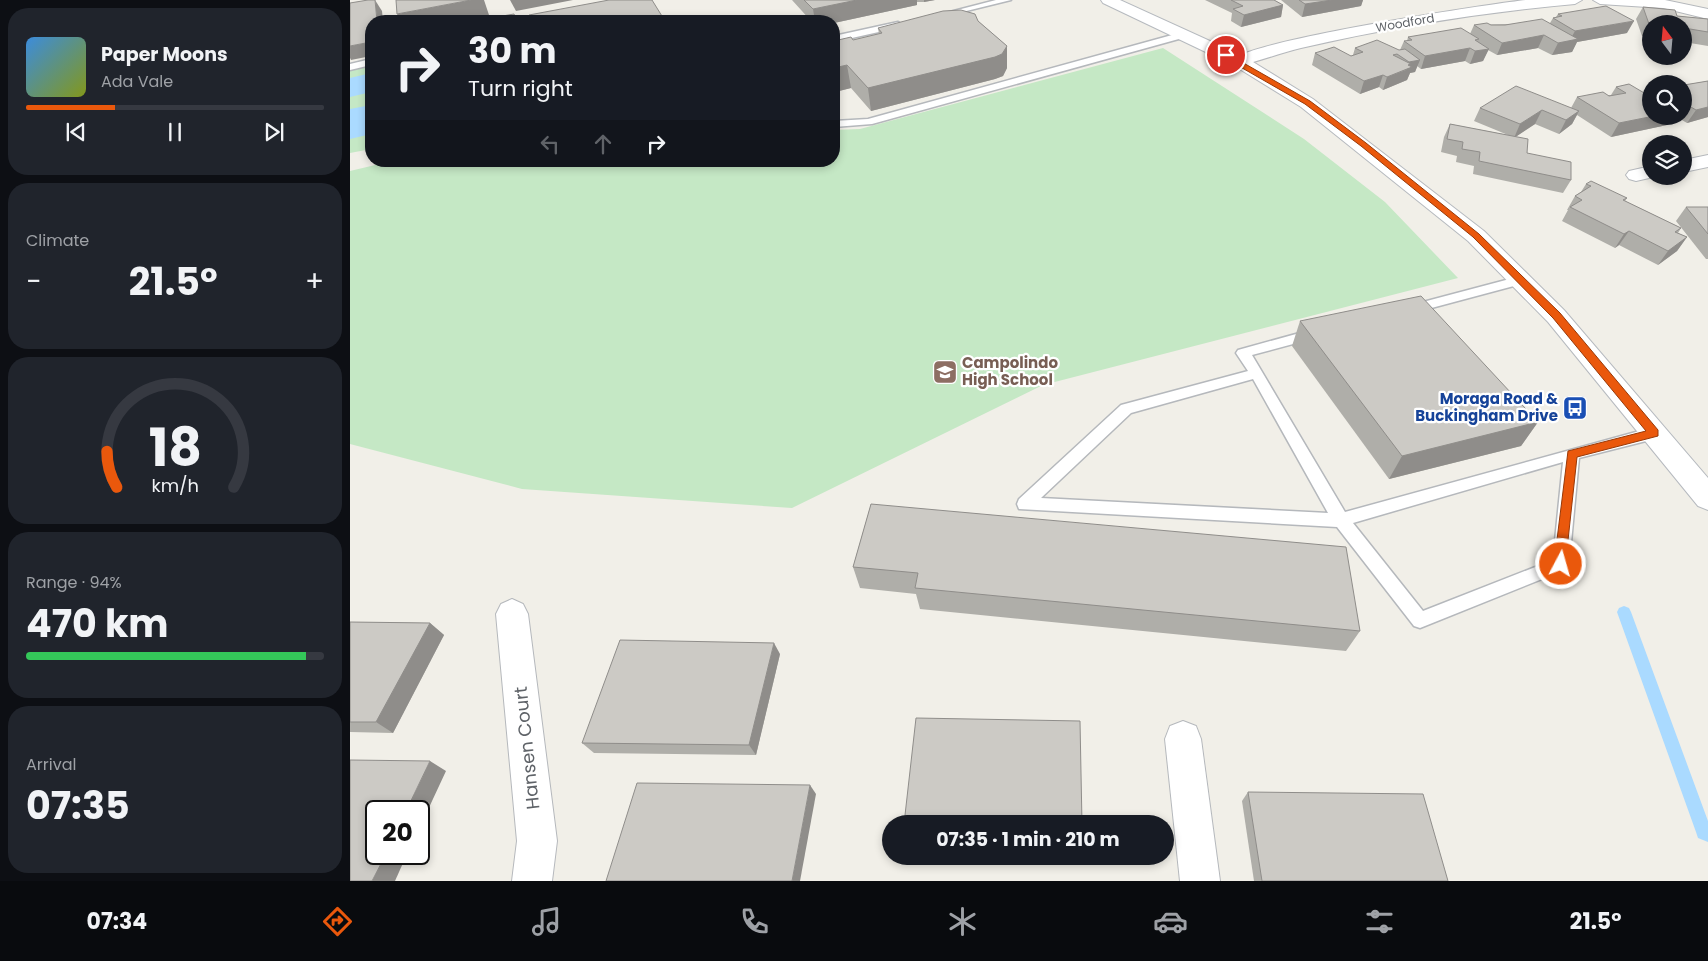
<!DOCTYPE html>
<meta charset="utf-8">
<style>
body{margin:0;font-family:Poppins,sans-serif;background:#20242c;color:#f1f3f6;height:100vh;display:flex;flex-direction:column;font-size:19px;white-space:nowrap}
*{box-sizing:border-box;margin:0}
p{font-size:16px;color:#9ea1a6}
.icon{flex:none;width:28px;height:28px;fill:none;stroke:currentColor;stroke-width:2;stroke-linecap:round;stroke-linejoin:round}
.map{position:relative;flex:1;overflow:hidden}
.sheet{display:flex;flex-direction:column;gap:8px;padding:8px;background:#0d0f14;width:350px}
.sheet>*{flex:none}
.guide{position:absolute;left:15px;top:15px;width:475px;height:152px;border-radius:20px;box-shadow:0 2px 8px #0003;background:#171b24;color:#f1f3f6;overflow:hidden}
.needle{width:32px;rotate:344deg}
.controls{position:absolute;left:1292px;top:15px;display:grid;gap:10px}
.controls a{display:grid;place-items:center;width:50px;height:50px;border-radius:50%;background:#171b24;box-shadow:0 2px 8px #0003;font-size:25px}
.speed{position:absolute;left:15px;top:800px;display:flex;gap:10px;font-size:25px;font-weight:700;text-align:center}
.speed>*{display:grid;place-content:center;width:65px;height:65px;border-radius:50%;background:#171b24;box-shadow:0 2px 8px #0003;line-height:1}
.speed .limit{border:2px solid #111;border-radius:8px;background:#fff;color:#111}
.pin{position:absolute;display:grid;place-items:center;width:42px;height:42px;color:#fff;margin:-21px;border:2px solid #fff;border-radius:50%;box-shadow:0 1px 5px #0007}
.me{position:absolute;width:55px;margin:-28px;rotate:6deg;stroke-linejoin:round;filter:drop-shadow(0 0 4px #0008)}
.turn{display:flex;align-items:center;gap:18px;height:105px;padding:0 20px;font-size:22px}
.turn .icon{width:65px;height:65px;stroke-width:2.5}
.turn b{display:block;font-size:35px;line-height:42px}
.lanes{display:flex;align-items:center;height:48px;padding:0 20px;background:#0003;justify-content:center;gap:25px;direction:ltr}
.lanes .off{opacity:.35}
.big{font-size:38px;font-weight:700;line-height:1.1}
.sheet .widget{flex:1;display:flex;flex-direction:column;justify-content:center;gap:8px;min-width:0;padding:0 18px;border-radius:20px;background:#20242c}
.sheet .dial{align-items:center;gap:0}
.dial svg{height:130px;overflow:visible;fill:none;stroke:#363941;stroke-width:7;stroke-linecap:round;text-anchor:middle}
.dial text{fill:#f1f3f6;stroke:none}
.song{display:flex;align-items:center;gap:15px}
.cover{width:60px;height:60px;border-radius:8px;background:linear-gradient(135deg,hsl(210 70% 55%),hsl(70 70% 35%))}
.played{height:5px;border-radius:2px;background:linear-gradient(90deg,#ea580c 30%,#363941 30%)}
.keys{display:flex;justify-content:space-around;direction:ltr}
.heat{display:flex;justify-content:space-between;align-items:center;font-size:28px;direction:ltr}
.charge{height:8px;border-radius:4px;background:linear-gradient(90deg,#34c759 94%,#363941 0)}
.trip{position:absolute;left:532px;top:815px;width:292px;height:50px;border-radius:25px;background:#171b24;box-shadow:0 2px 8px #0003;font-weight:700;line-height:50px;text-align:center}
.dock{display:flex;height:80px;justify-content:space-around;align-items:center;background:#090b0e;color:#9ea1a6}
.dock .icon{width:35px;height:35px}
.dock .on{color:#ea580c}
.dock b{font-size:22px;color:#f1f3f6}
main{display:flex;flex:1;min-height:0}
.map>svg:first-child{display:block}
.green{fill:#c5e8c5}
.water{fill:#aadaff}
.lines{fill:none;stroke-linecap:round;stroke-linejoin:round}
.stream{fill:#aadaff;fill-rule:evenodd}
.service-casing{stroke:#b5b8bc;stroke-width:3}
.minor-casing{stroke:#b5b8bc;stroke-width:2}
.secondary-casing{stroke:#b6babf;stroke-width:2}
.service{fill:#fff;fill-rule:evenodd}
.minor{fill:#fff;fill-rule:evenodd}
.secondary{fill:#fff;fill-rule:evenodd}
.wall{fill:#afaea9}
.shaded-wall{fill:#8f8d8a}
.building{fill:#cccac5;stroke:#8f8d8a}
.route{fill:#ea580c;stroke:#983908}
.labels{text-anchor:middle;stroke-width:4.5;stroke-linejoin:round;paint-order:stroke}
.far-street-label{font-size:12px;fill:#5f6368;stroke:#fff}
.education-label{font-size:15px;font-weight:bold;fill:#785e54;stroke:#fff;text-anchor:start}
.transit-label{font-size:15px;font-weight:bold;fill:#164399;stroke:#fff;text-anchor:end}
.near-street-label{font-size:18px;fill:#5f6368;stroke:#fff}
</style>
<main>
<section class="sheet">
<div class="widget">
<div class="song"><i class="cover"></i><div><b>Paper Moons</b><p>Ada Vale</p></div></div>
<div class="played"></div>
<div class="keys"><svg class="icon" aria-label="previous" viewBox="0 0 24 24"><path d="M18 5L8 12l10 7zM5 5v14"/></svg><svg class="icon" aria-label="pause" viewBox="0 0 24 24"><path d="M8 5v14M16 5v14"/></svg><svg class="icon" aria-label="next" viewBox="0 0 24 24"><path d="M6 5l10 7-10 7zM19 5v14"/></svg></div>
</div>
<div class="widget"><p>Climate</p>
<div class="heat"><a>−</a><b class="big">21.5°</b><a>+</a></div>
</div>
<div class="widget dial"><svg viewBox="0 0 100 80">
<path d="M14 69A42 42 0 1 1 86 69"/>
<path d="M14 69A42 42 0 0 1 8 47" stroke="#ea580c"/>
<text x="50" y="56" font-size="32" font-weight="700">18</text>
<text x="50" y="72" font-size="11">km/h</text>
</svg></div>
<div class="widget"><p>Range · 94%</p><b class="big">470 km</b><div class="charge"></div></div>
<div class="widget"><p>Arrival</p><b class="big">07:35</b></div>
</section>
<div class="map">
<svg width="1358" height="881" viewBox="0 0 1358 881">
<rect width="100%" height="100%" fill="#f1efe8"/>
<!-- green -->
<g class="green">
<polygon points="813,48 954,139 1035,202 1108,278 693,385 442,508 172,489 0,444 0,171 42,161 484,161 484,130 510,129"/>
<polygon points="21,65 21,149 0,153 0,70"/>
</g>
<!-- water -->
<g class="water">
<polygon points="21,73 21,92 0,97 0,78"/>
<polygon points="21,105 21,134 0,139 0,109"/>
</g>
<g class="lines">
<!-- stream -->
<polygon class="stream" points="1274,606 1279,608 1281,612 1358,821 1358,842 1348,838 1346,832 1267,612 1269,608"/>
<defs>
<g id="service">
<polygon points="646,0 661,0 592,17 588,15"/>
<polygon points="548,22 552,25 551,27 484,42 484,36"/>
<polygon points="833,32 837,35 836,37 522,124 484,127 484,121 518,119"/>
<polygon points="21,59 21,65 0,70 0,64"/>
<polygon points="1171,276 1177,280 1175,283 1059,314 1053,310 1054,307"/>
<path d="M964 329 971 334 969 337 902 355 995 512 1304 427 1309 429 1311 433 1309 437 1304 439 1229 458 1219 564 1217 569 1070 628 1064 626 987 527 669 509 667 504 669 499 771 405 898 371 886 353 888 350ZM903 379 978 513 691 498 781 413ZM1213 462 1203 560 1073 611 1003 523Z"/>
</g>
<g id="minor">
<path d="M1176 0H1232L1225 4C1133 12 1041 27 951 48 930 53 910 61 889 66L883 65 881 61C895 41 1138 4 1176 0Z"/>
<polygon points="1243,0 1315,0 1358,9 1358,19 1313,8 1250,4"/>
<polygon points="1358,155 1358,167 1334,172 1334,160"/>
<polygon points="1301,166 1301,176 1308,176 1286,181 1279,179 1276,175 1279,171"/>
<polygon points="162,599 173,604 178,614 207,841 202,881 162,881 167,841 146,614 151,604"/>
<polygon points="833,721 846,726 851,739 870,881 830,881 815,739 820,726"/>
</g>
<polygon id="secondary" points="751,0 770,0 895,57 963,99 1134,231 1214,310 1358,478 1358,510 1348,506 1198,322 1118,241 951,107 883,65 753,3"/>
</defs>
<!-- service casing -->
<use href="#service" class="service-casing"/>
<!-- minor casing -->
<use href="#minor" class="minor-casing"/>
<!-- secondary casing -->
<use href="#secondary" class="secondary-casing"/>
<!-- service -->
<use href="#service" class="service"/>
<!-- minor -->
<use href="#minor" class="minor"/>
<!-- secondary -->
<use href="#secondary" class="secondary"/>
</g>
<!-- wall -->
<g class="wall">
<polygon points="442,0 585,0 574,2 567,2 567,5 484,23 484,21 461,21"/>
<polygon points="855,0 924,0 933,5 931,17 891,27 881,21 882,13"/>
<polygon points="931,0 1013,0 1011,6 952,17"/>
<polygon points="1293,7 1327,16 1358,19 1358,46 1334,42 1334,29 1301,24 1301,37 1292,36 1286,19"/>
<polygon points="1208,14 1277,33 1227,42 1222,52 1202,55 1188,48 1147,55 1138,50 1133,61 1120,64 1115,61 1071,69 1067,66 1065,72 1060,73 1057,80 1033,90 1029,87 1010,94 962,65 965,53 1001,56 1003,55 1005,48 1050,50 1054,41 1057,41 1058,37 1120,34 1124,25 1200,23 1203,18 1206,17"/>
<polygon points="628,21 657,46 657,68 653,76 645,79 521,111 501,88 489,91 484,85 484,41 503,40 529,34 528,28"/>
<polygon points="1358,81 1358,117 1337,123 1325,116 1334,116 1334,85"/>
<polygon points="1279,84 1301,116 1323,116 1317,125 1261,137 1227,115 1222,124 1209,134 1185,124 1165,137 1177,153 1221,180 1213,193 1123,174 1124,166 1106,162 1107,156 1091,152 1094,137 1100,124 1158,135 1124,121 1130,108 1221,108 1227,97 1261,95 1266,87"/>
<polygon points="1236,184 1277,198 1275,201 1331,228 1328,233 1337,237 1327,251 1308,265 1269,245 1265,248 1212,221 1218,210 1217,210 1225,196 1231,192"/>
<polygon points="1336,207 1358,207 1358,259 1356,259 1326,221"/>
<polygon points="950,321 1188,422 1171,446 1039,479 942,346"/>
<polygon points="521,504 1010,631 996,651 570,609 566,594 510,588 503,567"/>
<polygon points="0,622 80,623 94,635 43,733 0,732"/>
<polygon points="430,654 406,755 244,753 232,743"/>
<polygon points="898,792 1098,881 904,881 892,801"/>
</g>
<!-- shaded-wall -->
<g class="shaded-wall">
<polygon points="25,0 32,11 33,21 27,21"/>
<polygon points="121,0 134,0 139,15 108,21 52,21 47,14"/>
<polygon points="160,0 223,0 166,11"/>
<polygon points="507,0 567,0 567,5 484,23 484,21 465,21 463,9"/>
<polygon points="574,0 585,0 574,2"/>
<polygon points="982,0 1013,0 1011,6 952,17 955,4"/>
<polygon points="933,5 931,17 891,27 894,15"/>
<polygon points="1284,21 1277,33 1227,42 1222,52 1202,55 1208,43 1220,40 1225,31"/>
<polygon points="1194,35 1188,48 1147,55 1152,43"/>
<polygon points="21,42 21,56 1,60 0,58 0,46"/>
<polygon points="657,46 657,68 653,76 645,79 521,111 518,88"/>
<polygon points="1120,48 1115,61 1071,69 1075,56"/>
<polygon points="1139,49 1133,61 1120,64 1125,51"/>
<polygon points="1070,60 1065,72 1060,73 1057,80 1033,90 1037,77 1056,70 1059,62"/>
<polygon points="497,65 501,88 489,91 484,68"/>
<polygon points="1033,75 1029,87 1010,94 1014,81"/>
<polygon points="1358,107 1358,117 1337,123 1346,110"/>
<polygon points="1192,110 1185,124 1164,138 1170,124"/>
<polygon points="1229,111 1222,124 1209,134 1216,120"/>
<polygon points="1304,116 1323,116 1317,125 1261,137 1269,123"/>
<polygon points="1279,231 1269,245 1265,248 1274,234"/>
<polygon points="1337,237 1327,251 1308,265 1318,251"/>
<polygon points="1188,422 1171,446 1039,479 1052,456"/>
<polygon points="80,623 94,635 43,733 26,722"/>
<polygon points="424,643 430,654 406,755 399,745"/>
<polygon points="80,761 96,771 69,829 69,811 56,811"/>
<polygon points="460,785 466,794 450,881 442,881"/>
<polygon points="36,854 57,854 45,881 22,881"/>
</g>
<!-- building -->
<g class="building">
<polygon points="18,0 25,0 27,21 21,21 21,42 0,46 0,3"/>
<polygon points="46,0 121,0 47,14"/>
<polygon points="259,0 302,0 315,21 180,21 179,15"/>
<polygon points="454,0 507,0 463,9"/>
<polygon points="881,0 924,0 933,5 894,15 883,9 893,6"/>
<polygon points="949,0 982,0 955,4"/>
<polygon points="1256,6 1284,21 1225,31 1203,18 1212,16 1208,14"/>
<polygon points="1293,7 1325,10 1327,16 1358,19 1358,32 1334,28 1334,24 1299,24"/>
<polygon points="611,10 625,14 628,21 657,46 652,54 645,57 518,88 497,65 484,68 484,41 501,37 503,40 532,33 528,28 593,11"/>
<polygon points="164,14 167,21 124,21"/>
<polygon points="1192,19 1228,39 1208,43 1194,35 1152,43 1124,25 1137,23 1141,25 1155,25"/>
<polygon points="1111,28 1129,39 1125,40 1139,49 1125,51 1120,48 1075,56 1054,41 1062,40 1058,37"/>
<polygon points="1027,40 1049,50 1055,49 1070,60 1059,62 1047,54 1043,55 1061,64 1058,65 1062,67 1037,77 1033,75 1014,81 965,53 984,47 1001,56 1013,52 1005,48"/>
<polygon points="1358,81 1358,107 1346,110 1334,103 1334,85"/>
<polygon points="1279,84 1301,97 1301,116 1304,116 1269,123 1227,97 1253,92 1259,96 1276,93 1266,87"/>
<polygon points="1166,86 1229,111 1216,120 1192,110 1170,124 1130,108"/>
<polygon points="1100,124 1178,139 1177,153 1221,162 1221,180 1129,161 1130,152 1112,149 1113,142 1097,139"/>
<polygon points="1241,181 1277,198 1273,200 1331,228 1325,232 1337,237 1318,251 1279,231 1274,234 1220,207 1232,200 1225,196 1241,186 1236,184"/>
<polygon points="1336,207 1358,207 1358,234"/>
<polygon points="1071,296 1188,422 1052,456 950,321"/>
<polygon points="521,504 996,547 1010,631 565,588 568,573 503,567"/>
<polygon points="0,622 80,623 26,722 0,722"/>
<polygon points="270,640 424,643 399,745 232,743"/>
<polygon points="566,718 730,721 732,824 554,824"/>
<polygon points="0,760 80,761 56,811 26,811 26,854 36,854 22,881 0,881"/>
<polygon points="287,783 460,785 442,881 256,881"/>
<polygon points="898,792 1073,794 1098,881 912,881"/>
</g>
<!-- route -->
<polygon class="route" points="876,53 960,101 1016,143 1129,234 1210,313 1308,430 1308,436 1227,457 1215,568 1211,570 1204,564 1218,451 1296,431 1203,318 1123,237 1011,146 955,104 873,57"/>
<!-- icons -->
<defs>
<symbol id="school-square" viewBox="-11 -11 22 22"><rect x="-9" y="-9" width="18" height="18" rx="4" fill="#8d6e63" stroke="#fff"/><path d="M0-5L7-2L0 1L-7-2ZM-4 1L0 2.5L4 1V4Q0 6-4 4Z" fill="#fff"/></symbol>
<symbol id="bus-square" viewBox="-11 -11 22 22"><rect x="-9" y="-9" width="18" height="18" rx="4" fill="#1a4fb4" stroke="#fff"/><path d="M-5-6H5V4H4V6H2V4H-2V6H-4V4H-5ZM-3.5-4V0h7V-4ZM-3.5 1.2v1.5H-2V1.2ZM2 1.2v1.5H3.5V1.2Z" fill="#fff"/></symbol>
</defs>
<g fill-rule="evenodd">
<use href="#school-square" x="581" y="358" width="28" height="28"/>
<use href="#bus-square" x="1211" y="394" width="28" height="28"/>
</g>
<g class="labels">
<!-- far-street labels -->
<g class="far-street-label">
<text transform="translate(1055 23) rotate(-10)" y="4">Woodford</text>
</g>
<!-- education labels -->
<g class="education-label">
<text x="612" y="368">Campolindo<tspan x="612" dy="17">High School</tspan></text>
</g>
<!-- transit labels -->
<g class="transit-label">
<text x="1208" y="404">Moraga Road &amp;<tspan x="1208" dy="17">Buckingham Drive</tspan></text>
</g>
<!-- near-street labels -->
<g class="near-street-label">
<text transform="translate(177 748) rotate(-96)" y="6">Hansen Court</text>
</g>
</g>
</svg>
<div class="controls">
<a><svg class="needle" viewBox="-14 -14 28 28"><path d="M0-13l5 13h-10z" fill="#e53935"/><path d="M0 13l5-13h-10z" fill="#9ea1a6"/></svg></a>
<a><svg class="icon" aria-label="search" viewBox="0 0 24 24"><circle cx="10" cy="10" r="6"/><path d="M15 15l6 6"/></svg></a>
<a><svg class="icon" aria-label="layers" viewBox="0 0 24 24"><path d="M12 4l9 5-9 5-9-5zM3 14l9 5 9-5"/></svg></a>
</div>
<div class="speed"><div class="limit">20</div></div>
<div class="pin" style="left:876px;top:55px;background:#d93025"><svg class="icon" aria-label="arrive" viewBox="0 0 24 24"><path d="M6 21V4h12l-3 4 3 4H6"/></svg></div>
<svg class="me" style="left:1211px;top:564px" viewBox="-20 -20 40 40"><circle r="17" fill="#ea580c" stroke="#fff" stroke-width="3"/><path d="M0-11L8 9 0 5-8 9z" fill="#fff"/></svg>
<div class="trip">07:35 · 1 min · 210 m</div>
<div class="guide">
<div class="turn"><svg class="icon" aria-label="right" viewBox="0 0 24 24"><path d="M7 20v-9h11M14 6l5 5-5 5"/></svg><div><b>30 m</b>Turn right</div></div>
<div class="lanes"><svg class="icon off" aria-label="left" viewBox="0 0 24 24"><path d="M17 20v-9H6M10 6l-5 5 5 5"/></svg><svg class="icon off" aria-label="ahead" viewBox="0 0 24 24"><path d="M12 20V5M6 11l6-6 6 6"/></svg><svg class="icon" aria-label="right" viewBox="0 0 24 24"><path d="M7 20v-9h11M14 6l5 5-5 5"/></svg></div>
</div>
</div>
</main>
<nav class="dock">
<b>07:34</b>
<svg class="icon on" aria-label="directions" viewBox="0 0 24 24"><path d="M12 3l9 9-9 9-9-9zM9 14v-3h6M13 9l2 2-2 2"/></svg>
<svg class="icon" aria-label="music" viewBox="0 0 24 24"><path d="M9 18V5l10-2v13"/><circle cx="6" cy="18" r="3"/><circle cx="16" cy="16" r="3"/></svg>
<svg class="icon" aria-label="phone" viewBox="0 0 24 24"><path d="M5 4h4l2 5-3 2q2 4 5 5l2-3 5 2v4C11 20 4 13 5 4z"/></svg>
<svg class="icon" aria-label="climate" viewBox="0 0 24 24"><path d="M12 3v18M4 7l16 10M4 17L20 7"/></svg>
<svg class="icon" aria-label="car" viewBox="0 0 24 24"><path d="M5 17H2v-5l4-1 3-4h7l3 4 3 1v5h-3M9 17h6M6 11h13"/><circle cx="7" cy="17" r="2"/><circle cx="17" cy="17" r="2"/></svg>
<svg class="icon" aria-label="filters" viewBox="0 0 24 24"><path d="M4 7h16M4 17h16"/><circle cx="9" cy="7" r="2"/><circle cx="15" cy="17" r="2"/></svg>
<b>21.5°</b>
</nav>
